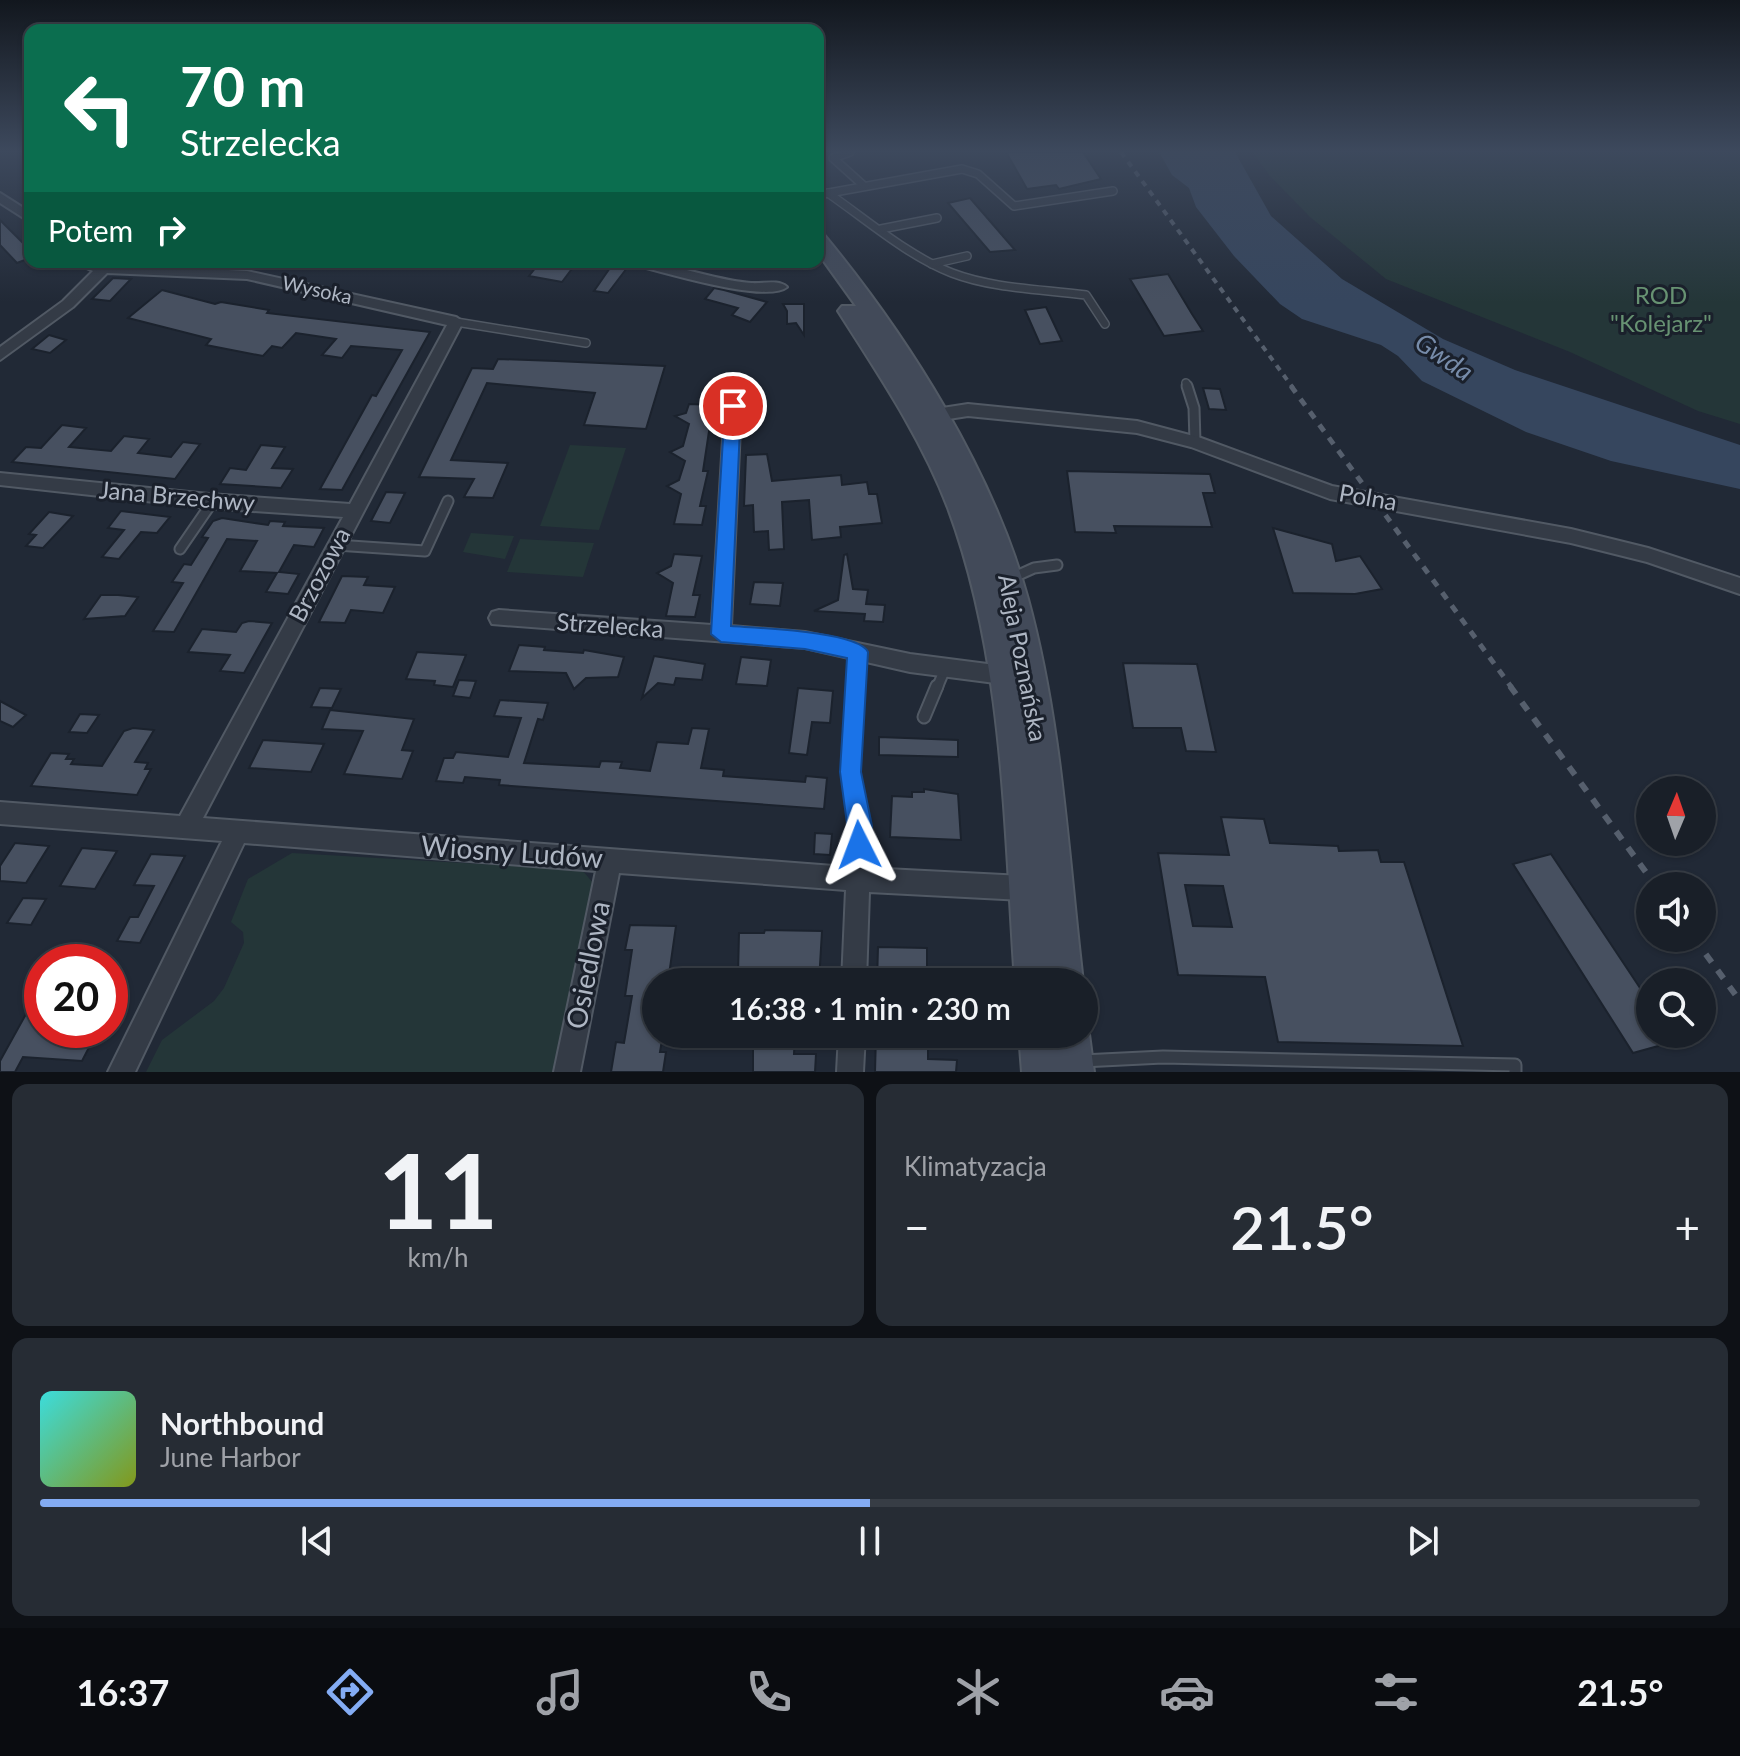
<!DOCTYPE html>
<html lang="pl">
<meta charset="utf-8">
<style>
body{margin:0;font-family:Lato,sans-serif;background:#262c34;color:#f1f3f6;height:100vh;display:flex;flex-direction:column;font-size:30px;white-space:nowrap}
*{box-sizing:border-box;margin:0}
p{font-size:26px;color:#9fa2a8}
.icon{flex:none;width:44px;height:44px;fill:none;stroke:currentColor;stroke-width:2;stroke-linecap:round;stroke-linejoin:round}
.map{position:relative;height:1072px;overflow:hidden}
.drawer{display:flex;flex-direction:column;gap:12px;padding:12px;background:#0e1116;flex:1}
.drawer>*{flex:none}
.top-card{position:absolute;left:24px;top:24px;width:800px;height:244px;border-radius:16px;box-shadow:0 2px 6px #0004,0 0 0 2px #373d45;background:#0b6e4f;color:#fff;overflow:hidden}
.needle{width:52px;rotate:2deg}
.buttons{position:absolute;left:1636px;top:776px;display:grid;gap:16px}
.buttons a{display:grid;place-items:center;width:80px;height:80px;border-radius:50%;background:#191f28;box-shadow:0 2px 6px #0004,0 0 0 2px #373d45;font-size:40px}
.speed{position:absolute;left:24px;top:944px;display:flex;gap:16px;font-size:40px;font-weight:700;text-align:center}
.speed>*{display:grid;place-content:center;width:104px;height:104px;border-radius:50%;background:#191f28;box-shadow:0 2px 6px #0004,0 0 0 2px #373d45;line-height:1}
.speed .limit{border:12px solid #d22;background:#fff;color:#111}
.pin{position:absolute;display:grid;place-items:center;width:68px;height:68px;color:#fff;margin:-34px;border:4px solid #fff;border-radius:50%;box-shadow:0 2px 8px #0007}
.me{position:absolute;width:88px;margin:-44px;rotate:357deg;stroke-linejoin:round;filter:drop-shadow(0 0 6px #0008)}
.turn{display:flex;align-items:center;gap:28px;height:168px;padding:0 24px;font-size:36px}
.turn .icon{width:104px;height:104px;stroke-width:2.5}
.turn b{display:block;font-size:56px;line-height:68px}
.then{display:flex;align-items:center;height:76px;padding:0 24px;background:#0003;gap:16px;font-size:30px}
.big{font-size:60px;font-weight:600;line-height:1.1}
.drawer .card{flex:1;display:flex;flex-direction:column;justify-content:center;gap:12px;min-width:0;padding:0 28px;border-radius:16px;background:#262c34}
.drawer .dial{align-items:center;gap:0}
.dial b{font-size:104px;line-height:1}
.song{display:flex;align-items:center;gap:24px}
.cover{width:96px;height:96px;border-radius:12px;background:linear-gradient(135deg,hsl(180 70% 55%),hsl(70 70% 35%))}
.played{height:8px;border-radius:4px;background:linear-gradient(90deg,#84acf3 50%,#373d45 50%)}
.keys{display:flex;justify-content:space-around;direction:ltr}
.heat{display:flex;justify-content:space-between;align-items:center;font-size:44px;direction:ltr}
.drawer .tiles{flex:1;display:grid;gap:12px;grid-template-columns:1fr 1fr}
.card:last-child{grid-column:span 2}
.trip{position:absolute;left:642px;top:968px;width:456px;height:80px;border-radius:40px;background:#191f28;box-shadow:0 2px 6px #0004,0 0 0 2px #373d45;font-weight:600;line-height:80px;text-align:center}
.menu{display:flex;height:128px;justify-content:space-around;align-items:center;background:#0a0c10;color:#9fa2a8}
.menu .icon{width:56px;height:56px}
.menu .on{color:#84acf3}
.menu b{font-size:36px;color:#f1f3f6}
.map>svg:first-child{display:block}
.green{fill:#243638}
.water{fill:#36465e}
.building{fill:#475060;stroke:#1b222d;stroke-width:2;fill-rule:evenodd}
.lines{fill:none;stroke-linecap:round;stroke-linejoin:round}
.service-far2-casing{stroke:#515964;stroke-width:10}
.service-far1-casing{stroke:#515964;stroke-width:13}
.service-casing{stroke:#515964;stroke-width:15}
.minor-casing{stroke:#515964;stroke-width:4}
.secondary-casing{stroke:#515964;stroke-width:4}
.service-far2{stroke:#343b46;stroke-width:7}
.service-far1{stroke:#343b46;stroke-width:9}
.service{stroke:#343b46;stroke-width:11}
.minor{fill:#343b46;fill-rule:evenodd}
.secondary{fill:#424a59;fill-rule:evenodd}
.rail-far2{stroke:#565f6d;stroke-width:4;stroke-dasharray:6 6;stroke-linecap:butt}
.rail-far1{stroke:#565f6d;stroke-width:5;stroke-dasharray:8 8;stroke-linecap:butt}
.rail{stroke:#565f6d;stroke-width:6;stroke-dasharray:10 10;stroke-linecap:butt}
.route{fill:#1a73e8;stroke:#114b97;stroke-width:2}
.labels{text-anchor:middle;stroke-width:6;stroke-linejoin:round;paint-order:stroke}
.far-street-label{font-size:20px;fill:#aeb6c3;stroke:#1a202b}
.park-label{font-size:24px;fill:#679272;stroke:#1a202b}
.street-label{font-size:24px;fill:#aeb6c3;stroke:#1a202b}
.water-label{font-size:26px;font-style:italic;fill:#778caa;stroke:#1a202b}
.near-street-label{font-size:28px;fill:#aeb6c3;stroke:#1a202b}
</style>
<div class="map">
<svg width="1740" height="1072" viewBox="0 0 1740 1072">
<rect width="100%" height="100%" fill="#212936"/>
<!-- green -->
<g class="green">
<polygon points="1253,152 1740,152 1740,424 1698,411 1570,352 1386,279 1310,217 1269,175"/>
<polygon points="570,445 626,448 599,530 540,526"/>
<polygon points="471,533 514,536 505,559 463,552"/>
<polygon points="520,539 594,543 583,577 507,572"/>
<polygon points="292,853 582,870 594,884 556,1072 146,1072 162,1040 214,1001 224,988 244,943 243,932 231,922 248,879"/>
</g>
<!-- water -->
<polygon class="water" points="1159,152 1235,152 1271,216 1342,279 1443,339 1515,370 1740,445 1740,489 1611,461 1526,432 1422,381 1398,356 1381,345 1302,319 1280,304 1234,256 1196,207 1189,188 1172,175"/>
<!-- building -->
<g class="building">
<polygon points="1006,152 1083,152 1101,179 1059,189 1056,185 1027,189"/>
<polygon points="970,198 1015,250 990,252 948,203"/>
<polygon points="0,220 30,250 30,258 17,263 0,245"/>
<polygon points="540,262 577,262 562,282 529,276"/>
<polygon points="612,265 627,268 608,293 594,291"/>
<polygon points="1168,274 1192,314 1203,331 1164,336 1130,279"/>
<polygon points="113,278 131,279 110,301 92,299"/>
<polygon points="714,288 724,290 767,302 750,322 732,315 738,308 705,299"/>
<polygon points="162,290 215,304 221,302 269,310 267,313 430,332 342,490 320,489 372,395 376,396 402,350 351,346 342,358 322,355 336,339 296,333 282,348 272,346 263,356 206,345 211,339 128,318"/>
<polygon points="783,304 804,304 804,335 796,323 787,324 787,311"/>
<polygon points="1046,307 1062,341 1040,344 1025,310"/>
<polygon points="49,335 66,340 50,353 32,349"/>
<polygon points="498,359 556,361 665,366 646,429 584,425 595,393 487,383 451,460 508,463 493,498 464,497 474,479 419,477 472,368 493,369"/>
<polygon points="1203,388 1220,389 1226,410 1209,409"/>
<polygon points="689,404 713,405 703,471 708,471 700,506 706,506 702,525 674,524 681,494 667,486 679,480 685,461 670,452 683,446 689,424 675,416 686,413"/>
<polygon points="62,425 86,428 69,447 111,451 124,436 149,439 138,453 171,457 183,442 200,444 175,479 12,462 26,447 41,448"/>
<polygon points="261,445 285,447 272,468 293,469 281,488 220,484 230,468 246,470"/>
<polygon points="767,454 772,481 841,475 842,485 867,482 869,494 877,494 882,523 840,527 841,537 812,540 809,500 782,502 784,549 769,550 768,531 754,532 753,505 744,506 746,455"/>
<polygon points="1067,471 1210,474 1215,493 1203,493 1212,527 1114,526 1116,533 1075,532"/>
<polygon points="386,492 405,493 390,523 371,521"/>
<polygon points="121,511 170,517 157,533 141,532 119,559 102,557 124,530 108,528"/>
<polygon points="49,512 73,516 43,548 26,546 36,535 29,534"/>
<polygon points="222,518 268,525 270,521 285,522 283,526 324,528 314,547 294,545 279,572 299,574 288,594 266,592 277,573 240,571 257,541 227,539 174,632 153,631 183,583 172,582 184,564 191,565 208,538 202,537 213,521"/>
<polygon points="1273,528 1332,544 1336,561 1360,556 1382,589 1355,594 1293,593"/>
<polygon points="674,554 702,556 693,595 700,595 695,617 666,616 673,583 657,573 671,566"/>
<polygon points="847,554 853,589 868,590 866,604 885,605 883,622 864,621 865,614 814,611 838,600 844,555"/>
<polygon points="342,576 368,577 364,585 395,587 383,613 351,610 345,623 319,622"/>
<polygon points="754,582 783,583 780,606 750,604"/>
<polygon points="101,595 118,595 138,597 125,616 84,619"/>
<polygon points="249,621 272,623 244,673 220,671 230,655 188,652 202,629 236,632 242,623"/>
<polygon points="519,645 545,647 544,650 583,653 584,650 624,657 618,677 586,678 574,689 566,673 509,671"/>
<polygon points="417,652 466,655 453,687 434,685 435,681 406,679"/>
<polygon points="654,656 705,664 702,680 676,678 674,685 658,683 642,698"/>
<polygon points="741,657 771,660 767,686 736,684"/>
<polygon points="1123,663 1197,664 1216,752 1186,751 1181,728 1133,728"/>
<polygon points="459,680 476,681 470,698 453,696"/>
<polygon points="320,688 341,689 332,708 311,707"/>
<polygon points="798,688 833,691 830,723 812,722 807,755 789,753"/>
<polygon points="500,700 548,703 543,720 538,719 524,763 599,767 601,761 622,762 620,768 650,771 657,742 688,744 692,728 709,729 701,768 724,770 723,776 805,782 806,776 827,778 824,809 499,785 500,780 465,777 463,783 436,781 444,758 453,758 456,752 508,757 521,718 494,716"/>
<polygon points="0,701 26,715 13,727 0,721"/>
<polygon points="330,710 414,719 402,750 413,751 402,779 344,774 363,731 322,729"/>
<polygon points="80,714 99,715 87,733 69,732"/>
<polygon points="133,728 154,730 135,762 148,763 145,769 151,769 137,795 31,786 51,753 69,754 66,759 74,759 71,764 102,766 124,731"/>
<polygon points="879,737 958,740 958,757 879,755"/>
<polygon points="263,740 294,742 324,744 311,772 249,768"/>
<polygon points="924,789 958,794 961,840 890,837 892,796 912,797 912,792 924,792"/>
<path d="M1221 817 1264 819 1270 843 1338 846 1339 851 1378 850 1381 862H1404L1463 1046 1278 1042 1265 977 1178 975 1158 853 1229 855ZM1185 885 1223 886 1232 927 1193 926Z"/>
<polygon points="815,833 832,834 830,855 814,854"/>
<polygon points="15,843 49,846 26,883 0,881 0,866"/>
<polygon points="82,848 117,851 95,889 60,886"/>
<polygon points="151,854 185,856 140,943 117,941 130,917 138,917 154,886 134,885"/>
<polygon points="1551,854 1650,1003 1650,1034 1686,1034 1687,1038 1633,1053 1513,864"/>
<polygon points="23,898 46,899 31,925 7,923"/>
<polygon points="630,925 676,926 668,982 656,982 656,1034 663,1034 660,1052 666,1052 663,1072 611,1072 616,1042 624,1043 632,996 625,996 632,950 625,950"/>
<polygon points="765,930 822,931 819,982 761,982 761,974 738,974 739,933 764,933"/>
<polygon points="878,947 927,948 927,982 877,982"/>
<polygon points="26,1014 42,1015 42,1030 98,1030 82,1061 23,1057 15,1072 0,1072 0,1061"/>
<polygon points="753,1034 795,1034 794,1054 816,1054 815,1072 753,1072"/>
<polygon points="876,1034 928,1034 928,1059 957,1060 956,1072 875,1072"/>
</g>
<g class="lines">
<defs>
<g id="service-far2">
<polyline points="850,152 833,158 864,186"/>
<path d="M828 193C867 220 908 256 952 273 994 289 1042 289 1086 295L1105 324"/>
<polyline points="818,195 962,169 978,174 1014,206 1113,191"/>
<polyline points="881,229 937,218"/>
<polyline points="932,264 967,256"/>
<polyline points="456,322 586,343"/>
<polyline points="1186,383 1188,388"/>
</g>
<g id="service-far1">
<polyline points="1187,386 1194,408 1195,442"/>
<polyline points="336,545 425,551 448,501"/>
<polyline points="180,549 213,501"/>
<polyline points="1012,578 1034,568 1057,565"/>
<polyline points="856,688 858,652"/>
<polyline points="937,688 945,669"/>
</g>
<g id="service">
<polyline points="924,717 937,686"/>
<polyline points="848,877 861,826 851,772 856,686"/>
<polyline points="1082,1061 1163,1057 1515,1065 1515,1072"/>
</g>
<g id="minor">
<polygon points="0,193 30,212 30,222 0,203"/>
<polygon points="74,262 247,271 456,317 463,322 203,818 847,867 1024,876 1032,880 1036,888 1032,896 1024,900 869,892 866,982 842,982 846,890 619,873 580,1072 554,1072 596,871 244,843 135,1072 108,1072 222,841 0,824 0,802 180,816 343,517 209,508 0,485 0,473 209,494 350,504 447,325 247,279 107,273 73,307 0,360 0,347 63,301 93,271"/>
<path d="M633 262C674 262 711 280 751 283 763 284 778 279 787 287 767 304 663 272 635 265Z"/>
<polygon points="733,400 741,406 731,626 805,632 910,654 1003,666 1010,669 1013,675 1010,681 1003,684 910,672 805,648 492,624 489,618 492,612 499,610 712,625 725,406"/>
<polygon points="968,404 1137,421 1201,438 1332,486 1571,529 1648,548 1740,578 1740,594 1647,562 1571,543 1330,499 1191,447 1137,433 968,416 923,423 915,417 923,411"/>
<polygon points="839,1034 865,1034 863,1072 837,1072"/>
</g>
<g id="secondary">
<path d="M818 234 825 236C909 338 993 471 1028 599 1062 723 1068 854 1083 982H1015C1004 823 1004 659 948 508 921 437 878 374 838 311L842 306H856L818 253Z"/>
<polygon points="1084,1021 1089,1034 1094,1072 1022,1072 1019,1034 1084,1034"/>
</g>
</defs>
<!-- service-far2 casing -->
<use href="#service-far2" class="service-far2-casing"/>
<!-- service-far1 casing -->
<use href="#service-far1" class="service-far1-casing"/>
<!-- service casing -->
<use href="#service" class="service-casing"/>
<!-- minor casing -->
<use href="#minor" class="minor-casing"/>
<!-- secondary casing -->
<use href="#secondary" class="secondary-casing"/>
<!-- service-far2 -->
<use href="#service-far2" class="service-far2"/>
<!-- service-far1 -->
<use href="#service-far1" class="service-far1"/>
<!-- service -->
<use href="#service" class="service"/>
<!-- minor -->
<use href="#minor" class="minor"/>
<!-- secondary -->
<use href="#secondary" class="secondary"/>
<!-- rail-far2 -->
<polyline class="rail-far2" points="1121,152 1293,388"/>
<!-- rail-far1 -->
<polyline class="rail-far1" points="1291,386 1512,688"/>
<!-- rail -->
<g class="rail">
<polyline points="1510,686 1656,886"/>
<polyline points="1694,938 1740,1001"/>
</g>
</g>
<!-- sky -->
<linearGradient id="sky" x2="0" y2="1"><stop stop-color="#12171e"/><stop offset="0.5" stop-color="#3d495d"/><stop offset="1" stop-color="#3d495d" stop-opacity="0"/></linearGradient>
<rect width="1740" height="302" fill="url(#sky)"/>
<!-- route -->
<path class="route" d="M733 400 741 406 731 626C756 628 858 631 868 652L861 772 872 826 867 853 859 856 851 853 840 772 847 658 805 649 721 642 711 634 725 406Z"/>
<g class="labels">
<!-- far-street labels -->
<g class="far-street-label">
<text transform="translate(317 290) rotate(12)" y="7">Wysoka</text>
</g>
<!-- park labels -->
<g class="park-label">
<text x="1661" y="304">ROD<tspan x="1661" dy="28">"Kolejarz"</tspan></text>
</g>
<!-- street labels -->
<g class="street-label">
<text transform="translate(177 497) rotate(5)" y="8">Jana Brzechwy</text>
<text transform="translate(1368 498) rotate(10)" y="8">Polna</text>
<text transform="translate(320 575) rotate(-62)" y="8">Brzozowa</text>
<text transform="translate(610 626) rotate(4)" y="8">Strzelecka</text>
<text transform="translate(1022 658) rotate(79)" y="8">Aleja Poznańska</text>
</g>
<!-- water labels -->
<g class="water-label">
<text transform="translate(1444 357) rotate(34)" y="9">Gwda</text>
</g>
<!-- near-street labels -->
<g class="near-street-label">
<text transform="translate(512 852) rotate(4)" y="10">Wiosny Ludów</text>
<text transform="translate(588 965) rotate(-79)" y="10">Osiedlowa</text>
</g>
</g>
</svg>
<div class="buttons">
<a><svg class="needle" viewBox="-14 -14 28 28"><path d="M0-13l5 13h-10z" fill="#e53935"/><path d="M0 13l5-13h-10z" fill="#9fa2a8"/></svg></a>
<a><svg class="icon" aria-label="sound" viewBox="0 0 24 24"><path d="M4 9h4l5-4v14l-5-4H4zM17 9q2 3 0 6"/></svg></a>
<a><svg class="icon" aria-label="search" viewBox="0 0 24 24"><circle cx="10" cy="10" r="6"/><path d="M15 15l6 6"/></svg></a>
</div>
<div class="speed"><div class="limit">20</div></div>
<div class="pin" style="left:733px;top:406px;background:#d93025"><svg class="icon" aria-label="arrive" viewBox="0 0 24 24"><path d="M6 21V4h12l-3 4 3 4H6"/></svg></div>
<svg class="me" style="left:859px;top:845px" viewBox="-20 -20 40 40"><path d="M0-17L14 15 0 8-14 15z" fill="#1a73e8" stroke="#fff" stroke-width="4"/></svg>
<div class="trip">16:38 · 1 min · 230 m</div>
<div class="top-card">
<div class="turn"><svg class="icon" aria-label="left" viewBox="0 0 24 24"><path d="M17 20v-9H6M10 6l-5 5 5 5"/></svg><div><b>70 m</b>Strzelecka</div></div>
<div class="then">Potem<svg class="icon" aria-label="right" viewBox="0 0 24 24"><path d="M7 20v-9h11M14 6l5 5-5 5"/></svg></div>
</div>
</div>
<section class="drawer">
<div class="tiles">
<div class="card dial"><b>11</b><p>km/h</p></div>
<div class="card"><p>Klimatyzacja</p>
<div class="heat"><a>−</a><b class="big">21.5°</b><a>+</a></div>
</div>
<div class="card">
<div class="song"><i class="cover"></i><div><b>Northbound</b><p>June Harbor</p></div></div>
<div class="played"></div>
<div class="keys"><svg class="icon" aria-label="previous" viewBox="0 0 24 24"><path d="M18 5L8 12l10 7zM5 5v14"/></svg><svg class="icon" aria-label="pause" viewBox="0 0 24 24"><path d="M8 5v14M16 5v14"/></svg><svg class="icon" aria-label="next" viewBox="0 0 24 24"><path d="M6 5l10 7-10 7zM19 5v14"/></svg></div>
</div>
</div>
</section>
<nav class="menu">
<b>16:37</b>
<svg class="icon on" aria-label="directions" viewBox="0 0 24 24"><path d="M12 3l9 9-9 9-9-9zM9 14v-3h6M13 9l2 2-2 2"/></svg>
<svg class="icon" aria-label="music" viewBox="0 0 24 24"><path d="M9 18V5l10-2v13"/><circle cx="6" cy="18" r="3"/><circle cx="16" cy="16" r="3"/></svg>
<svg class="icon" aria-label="phone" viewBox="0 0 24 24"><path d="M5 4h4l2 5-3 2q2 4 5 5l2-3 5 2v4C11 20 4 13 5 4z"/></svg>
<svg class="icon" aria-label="climate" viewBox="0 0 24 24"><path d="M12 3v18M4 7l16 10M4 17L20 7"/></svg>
<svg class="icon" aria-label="car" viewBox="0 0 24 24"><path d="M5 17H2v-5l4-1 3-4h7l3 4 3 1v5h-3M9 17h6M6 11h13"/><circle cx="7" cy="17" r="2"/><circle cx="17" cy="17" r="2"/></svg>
<svg class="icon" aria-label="filters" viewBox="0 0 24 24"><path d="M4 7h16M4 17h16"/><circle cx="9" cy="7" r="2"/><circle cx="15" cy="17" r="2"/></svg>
<b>21.5°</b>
</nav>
